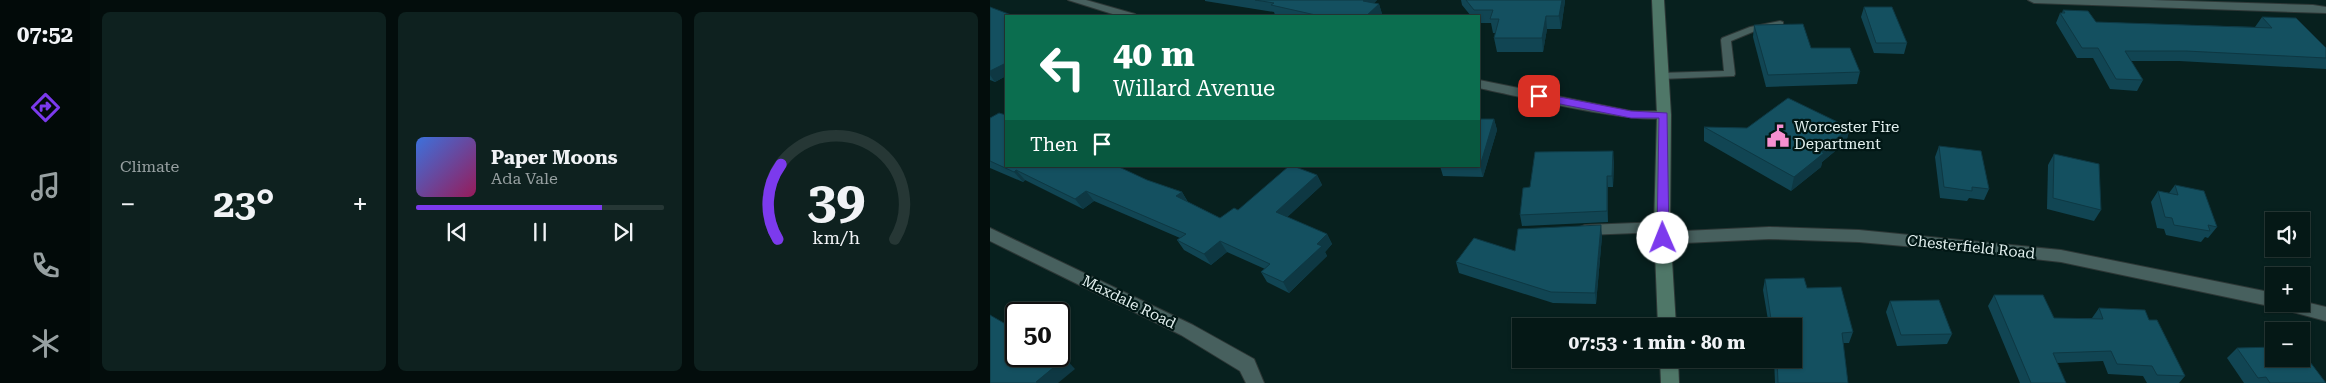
<!DOCTYPE html>
<meta charset="utf-8">
<style>
body{margin:0;font-family:"Roboto Serif",serif;background:#0e211f;color:#f1f3f6;height:100vh;display:flex;flex-direction:column;font-size:19px;white-space:nowrap}
*{box-sizing:border-box;margin:0}
p{font-size:16px;color:#97a0a1}
.icon{flex:none;width:28px;height:28px;fill:none;stroke:currentColor;stroke-width:2;stroke-linecap:round;stroke-linejoin:round}
.map{position:relative;flex:1;overflow:hidden}
.drawer{display:flex;flex-direction:column;gap:12px;padding:12px;background:#030d0c;width:900px}
.drawer>*{flex:none}
.top-card{position:absolute;left:15px;top:15px;width:475px;height:152px;border-radius:0px;box-shadow:0 1px 4px #0004,0 0 0 1px #263735;background:#0b6e4f;color:#fff;overflow:hidden}
.controls{position:absolute;left:1275px;top:212px;display:grid;gap:10px}
.controls a{display:grid;place-items:center;width:45px;height:45px;border-radius:0px;background:#051816;box-shadow:0 1px 4px #0004,0 0 0 1px #263735;font-size:25px}
.speed{position:absolute;left:15px;top:302px;display:flex;gap:10px;font-size:25px;font-weight:700;text-align:center}
.speed>*{display:grid;place-content:center;width:65px;height:65px;border-radius:50%;background:#051816;box-shadow:0 1px 4px #0004,0 0 0 1px #263735;line-height:1}
.speed .limit{border:2px solid #111;border-radius:8px;background:#fff;color:#111}
.pin{position:absolute;display:grid;place-items:center;width:42px;height:42px;color:#fff;margin:-21px;border-radius:10px;box-shadow:0 2px 8px #0006}
.me{position:absolute;width:55px;margin:-28px;rotate:359deg;stroke-linejoin:round;filter:drop-shadow(0 0 4px #0008)}
.turn{display:flex;align-items:center;gap:18px;height:105px;padding:0 25px;font-size:22px}
.turn .icon{width:65px;height:65px;stroke-width:2.5}
.turn b{display:block;font-size:35px;line-height:42px}
.then{display:flex;align-items:center;height:48px;padding:0 25px;background:#0003;gap:10px;font-size:19px}
.big{font-size:38px;font-weight:700;line-height:1.1}
.drawer .widget{flex:1;display:flex;flex-direction:column;justify-content:center;gap:8px;min-width:0;padding:0 18px;border-radius:8px;background:#0e211f}
.drawer .dial{align-items:center;gap:0}
.dial svg{height:130px;overflow:visible;fill:none;stroke:#263735;stroke-width:7;stroke-linecap:round;text-anchor:middle}
.dial text{fill:#f1f3f6;stroke:none}
.song{display:flex;align-items:center;gap:15px}
.cover{width:60px;height:60px;border-radius:8px;background:linear-gradient(135deg,hsl(220 70% 55%),hsl(330 70% 35%))}
.played{height:5px;border-radius:2px;background:linear-gradient(90deg,#7c3aed 75%,#263735 75%)}
.keys{display:flex;justify-content:space-around;direction:ltr}
.heat{display:flex;justify-content:space-between;align-items:center;font-size:28px;direction:ltr}
.drawer .tiles{flex:1;display:grid;gap:12px;grid-template-columns:repeat(3,1fr)}
.trip{position:absolute;left:522px;top:318px;width:290px;height:50px;border-radius:0px;background:#051816;box-shadow:0 1px 4px #0004,0 0 0 1px #263735;font-weight:700;line-height:50px;text-align:center}
main{display:flex;flex:1;min-height:0}
.dock{display:flex;flex-direction:column;width:90px;justify-content:space-around;align-items:center;background:#020a09;color:#97a0a1}
.dock .icon{width:35px;height:35px}
.dock .on{color:#7c3aed}
.dock b{font-size:22px;color:#f1f3f6}
.map>svg:first-child{display:block}
.lines{fill:none;stroke-linecap:round;stroke-linejoin:round}
.service-casing{stroke:#2d3736;stroke-width:2}
.minor-casing{stroke:#2d3736;stroke-width:2}
.secondary-casing{stroke:#2d3736;stroke-width:2}
.service{fill:#47605e;fill-rule:evenodd}
.minor{fill:#47605e;fill-rule:evenodd}
.secondary{fill:#4f7768;fill-rule:evenodd}
.wall{fill:#114553}
.shaded-wall{fill:#0e3843}
.building{fill:#145060;stroke:#0e3843}
.route{fill:#7c3aed;stroke:#51269a}
.labels{text-anchor:middle;stroke-width:4.5;stroke-linejoin:round;paint-order:stroke}
.poi-label{font-size:15px;fill:#e2f0ef;stroke:#011715;text-anchor:start}
.street-label{font-size:15px;fill:#e2f0ef;stroke:#011715}
</style>
<main>
<nav class="dock">
<b>07:52</b>
<svg class="icon on" aria-label="directions" viewBox="0 0 24 24"><path d="M12 3l9 9-9 9-9-9zM9 14v-3h6M13 9l2 2-2 2"/></svg>
<svg class="icon" aria-label="music" viewBox="0 0 24 24"><path d="M9 18V5l10-2v13"/><circle cx="6" cy="18" r="3"/><circle cx="16" cy="16" r="3"/></svg>
<svg class="icon" aria-label="phone" viewBox="0 0 24 24"><path d="M5 4h4l2 5-3 2q2 4 5 5l2-3 5 2v4C11 20 4 13 5 4z"/></svg>
<svg class="icon" aria-label="climate" viewBox="0 0 24 24"><path d="M12 3v18M4 7l16 10M4 17L20 7"/></svg>
</nav>
<section class="drawer">
<div class="tiles">
<div class="widget"><p>Climate</p>
<div class="heat"><a>−</a><b class="big">23°</b><a>+</a></div>
</div>
<div class="widget">
<div class="song"><i class="cover"></i><div><b>Paper Moons</b><p>Ada Vale</p></div></div>
<div class="played"></div>
<div class="keys"><svg class="icon" aria-label="previous" viewBox="0 0 24 24"><path d="M18 5L8 12l10 7zM5 5v14"/></svg><svg class="icon" aria-label="pause" viewBox="0 0 24 24"><path d="M8 5v14M16 5v14"/></svg><svg class="icon" aria-label="next" viewBox="0 0 24 24"><path d="M6 5l10 7-10 7zM19 5v14"/></svg></div>
</div>
<div class="widget dial"><svg viewBox="0 0 100 80">
<path d="M14 69A42 42 0 1 1 86 69"/>
<path d="M14 69A42 42 0 0 1 16 23" stroke="#7c3aed"/>
<text x="50" y="56" font-size="32" font-weight="700">39</text>
<text x="50" y="72" font-size="11">km/h</text>
</svg></div>
</div>
</section>
<div class="map">
<svg width="1336" height="383" viewBox="0 0 1336 383">
<rect width="100%" height="100%" fill="#07201e"/>
<g class="lines">
<defs>
<g id="service">
<polygon points="790,21 793,22 793,26 765,31 741,41 745,74 744,76 671,79 666,76 671,73 734,71 731,40 732,38 760,27"/>
<polygon points="672,222 677,224 679,227 677,230 672,232 595,235 590,233 588,230 590,227 595,225"/>
</g>
<g id="minor">
<polygon points="78,0 96,0 145,14 147,16 129,16"/>
<polygon points="1038,0 1161,0 1323,5 1336,7 1336,13 1044,3"/>
<path d="M489 80 641 111H674L681 115C669 131 514 93 489 88Z"/>
<polygon points="779,227 869,230 1071,250 1284,293 1284,304 1311,304 1311,301 1336,307 1336,321 1291,309 1289,305 1284,307 1071,262 970,251 869,242 779,239 673,244 667,242 665,238 667,234 673,232"/>
<polygon points="0,228 203,325 264,359 274,383 256,383 250,371 191,335 0,241"/>
</g>
<g id="secondary">
<polygon points="662,0 674,0 681,115 680,227 686,326 668,326 664,227 667,115"/>
<polygon points="670,359 688,359 689,383 671,383"/>
</g>
</defs>
<!-- service casing -->
<use href="#service" class="service-casing"/>
<!-- minor casing -->
<use href="#minor" class="minor-casing"/>
<!-- secondary casing -->
<use href="#secondary" class="secondary-casing"/>
<!-- service -->
<use href="#service" class="service"/>
<!-- minor -->
<use href="#minor" class="minor"/>
<!-- secondary -->
<use href="#secondary" class="secondary"/>
</g>
<!-- wall -->
<g class="wall">
<polygon points="215,0 387,0 384,3 389,4 392,14 389,16 290,16 285,15 284,12 215,1"/>
<polygon points="471,0 575,0 575,1 571,29 557,29 553,52 507,52 504,38 506,33 503,33 501,23 489,23 489,16 481,16 472,5"/>
<polygon points="0,7 16,16 16,76 5,82 0,80"/>
<polygon points="874,7 917,43 914,54 884,53 871,17"/>
<polygon points="1073,10 1106,22 1266,27 1265,27 1272,17 1336,48 1336,69 1189,61 1141,61 1153,80 1147,91 1120,89 1103,58 1087,58 1066,23 1070,13 1072,13"/>
<polygon points="764,25 821,48 870,72 867,84 776,87 763,37"/>
<polygon points="0,118 157,180 192,192 198,202 230,218 327,175 332,185 297,217 337,234 342,244 335,252 337,256 299,293 277,282 271,272 275,269 237,252 221,265 194,250 187,240 190,238 104,201 93,209 35,180 33,182 0,168"/>
<polygon points="489,119 504,119 507,130 493,177 453,176 450,166 489,166"/>
<polygon points="714,127 757,128 860,128 856,142 832,162 831,167 801,191 714,141"/>
<polygon points="949,146 999,189 994,200 979,198 977,201 950,198 945,157"/>
<polygon points="1064,154 1111,210 1104,221 1057,209 1058,165"/>
<polygon points="624,161 623,187 618,187 618,222 532,226 530,215 540,187"/>
<polygon points="1185,185 1227,227 1218,238 1215,237 1211,242 1176,235 1174,229 1167,228 1161,202 1168,191 1179,193"/>
<polygon points="612,236 606,304 563,303 469,273 466,262 525,251"/>
<polygon points="775,279 817,288 863,332 859,343 853,343 858,383 785,383 784,359 804,359 804,326 779,326 773,290"/>
<polygon points="1004,295 1064,318 1102,318 1109,308 1159,320 1195,376 1189,383 1157,383 1153,376 1118,374 1113,361 1067,363 1076,383 1030,383 998,306"/>
<polygon points="900,301 962,334 957,344 907,346 896,312"/>
<polygon points="1247,348 1336,383 1254,383 1237,358"/>
</g>
<!-- shaded-wall -->
<g class="shaded-wall">
<polygon points="374,0 387,0 376,11 373,1"/>
<polygon points="572,0 575,0 571,29 569,16"/>
<polygon points="389,4 392,14 389,16 376,16"/>
<polygon points="556,16 557,29 553,52 552,38"/>
<polygon points="16,63 16,76 5,82 0,75 0,71"/>
<polygon points="504,119 507,130 493,177 490,166"/>
<polygon points="860,128 856,142 832,162 831,167 801,191 804,177 830,151"/>
<polygon points="623,151 624,161 623,187 622,176"/>
<polygon points="26,170 35,180 33,182 24,172"/>
<polygon points="327,175 332,185 291,223 286,212"/>
<polygon points="617,176 618,187 618,222 617,211"/>
<polygon points="96,191 104,201 93,209 85,199"/>
<polygon points="192,192 198,203 186,196"/>
<polygon points="611,225 612,236 606,304 605,293"/>
<polygon points="337,234 342,244 335,252 337,256 299,293 293,282 327,244"/>
<polygon points="230,241 237,252 221,265 214,254"/>
<polygon points="75,358 85,369 68,383 48,383 46,382"/>
</g>
<!-- building -->
<g class="building">
<polygon points="265,0 374,0 373,1 389,4 376,16 330,16 281,5 284,3"/>
<polygon points="476,0 572,0 569,16 556,16 552,38 504,38 509,19 500,19 503,10 484,10"/>
<polygon points="0,7 24,16 16,16 16,63 0,71"/>
<polygon points="874,7 902,7 917,43 886,43"/>
<polygon points="1073,10 1098,11 1106,22 1282,28 1272,17 1306,18 1336,48 1336,58 1196,51 1135,51 1153,80 1126,79 1108,48 1092,48 1070,13 1075,13"/>
<polygon points="813,24 821,48 860,48 870,72 778,75 764,25"/>
<polygon points="798,98 860,128 830,151 834,153 804,177 714,127 757,128"/>
<polygon points="9,113 16,115 16,166 127,166 157,180 192,192 186,196 230,218 244,208 248,210 299,166 303,166 327,175 286,212 337,234 327,244 332,246 293,282 271,272 280,264 230,241 214,254 187,240 196,234 96,191 85,199 26,170 24,172 0,161 0,118"/>
<polygon points="489,119 504,119 490,166 489,166"/>
<polygon points="949,146 991,151 999,189 982,187 982,191 954,187"/>
<polygon points="623,151 622,176 617,176 617,211 530,215 533,188 540,187 545,152"/>
<polygon points="1064,154 1109,164 1111,210 1063,198"/>
<polygon points="1185,185 1214,191 1227,227 1218,225 1220,231 1184,225 1182,218 1175,217 1168,191 1188,195"/>
<polygon points="611,225 605,293 561,292 466,262 484,238 525,251 528,229"/>
<polygon points="814,278 817,288 851,287 863,332 852,333 858,383 788,383 787,359 804,359 804,326 782,326 775,279"/>
<polygon points="1004,295 1053,295 1064,318 1113,319 1109,308 1155,310 1159,320 1167,320 1195,376 1167,375 1162,366 1127,364 1121,351 1063,353 1076,383 1041,383"/>
<polygon points="949,300 962,334 911,335 900,301"/>
<polygon points="0,315 26,330 26,356 69,356 69,355 75,358 46,382 48,383 0,383"/>
<polygon points="1284,347 1284,359 1311,359 1311,350 1336,383 1280,383 1276,377 1268,378 1247,348"/>
</g>
<!-- route -->
<polygon class="route" points="549,93 641,111 677,113 679,238 677,241 669,241 667,238 669,118 641,118 545,99 544,96"/>
<!-- icons -->
<defs>
<symbol id="civic-bare" viewBox="-9 -9 18 18"><path d="M-.6-6.5H3V-4.5H.6V-3L4-1V1h2V6H-6V1h2V-1L-.6-3ZM-1.2 2.5V6h2.4V2.5Z" fill="#f690d0" stroke="#011715" stroke-width="2.5" paint-order="stroke"/></symbol>
</defs>
<g fill-rule="evenodd">
<use href="#civic-bare" x="772" y="120" width="32" height="32"/>
</g>
<g class="labels">
<!-- poi labels -->
<g class="poi-label">
<text x="804" y="132">Worcester Fire<tspan x="804" dy="17">Department</tspan></text>
</g>
<!-- street labels -->
<g class="street-label">
<text transform="translate(981 247) rotate(6)" y="5">Chesterfield Road</text>
<text transform="translate(139 302) rotate(26)" y="5">Maxdale Road</text>
</g>
</g>
</svg>
<div class="controls">
<a><svg class="icon" aria-label="sound" viewBox="0 0 24 24"><path d="M4 9h4l5-4v14l-5-4H4zM17 9q2 3 0 6"/></svg></a>
<a>+</a>
<a>−</a>
</div>
<div class="speed"><div class="limit">50</div></div>
<div class="pin" style="left:549px;top:96px;background:#d93025"><svg class="icon" aria-label="arrive" viewBox="0 0 24 24"><path d="M6 21V4h12l-3 4 3 4H6"/></svg></div>
<svg class="me" style="left:673px;top:238px" viewBox="-20 -20 40 40"><circle r="19" fill="#fff"/><path d="M0-13L10 11 0 6-10 11z" fill="#7c3aed"/></svg>
<div class="trip">07:53 · 1 min · 80 m</div>
<div class="top-card">
<div class="turn"><svg class="icon" aria-label="left" viewBox="0 0 24 24"><path d="M17 20v-9H6M10 6l-5 5 5 5"/></svg><div><b>40 m</b>Willard Avenue</div></div>
<div class="then">Then<svg class="icon" aria-label="arrive" viewBox="0 0 24 24"><path d="M6 21V4h12l-3 4 3 4H6"/></svg></div>
</div>
</div>
</main>
